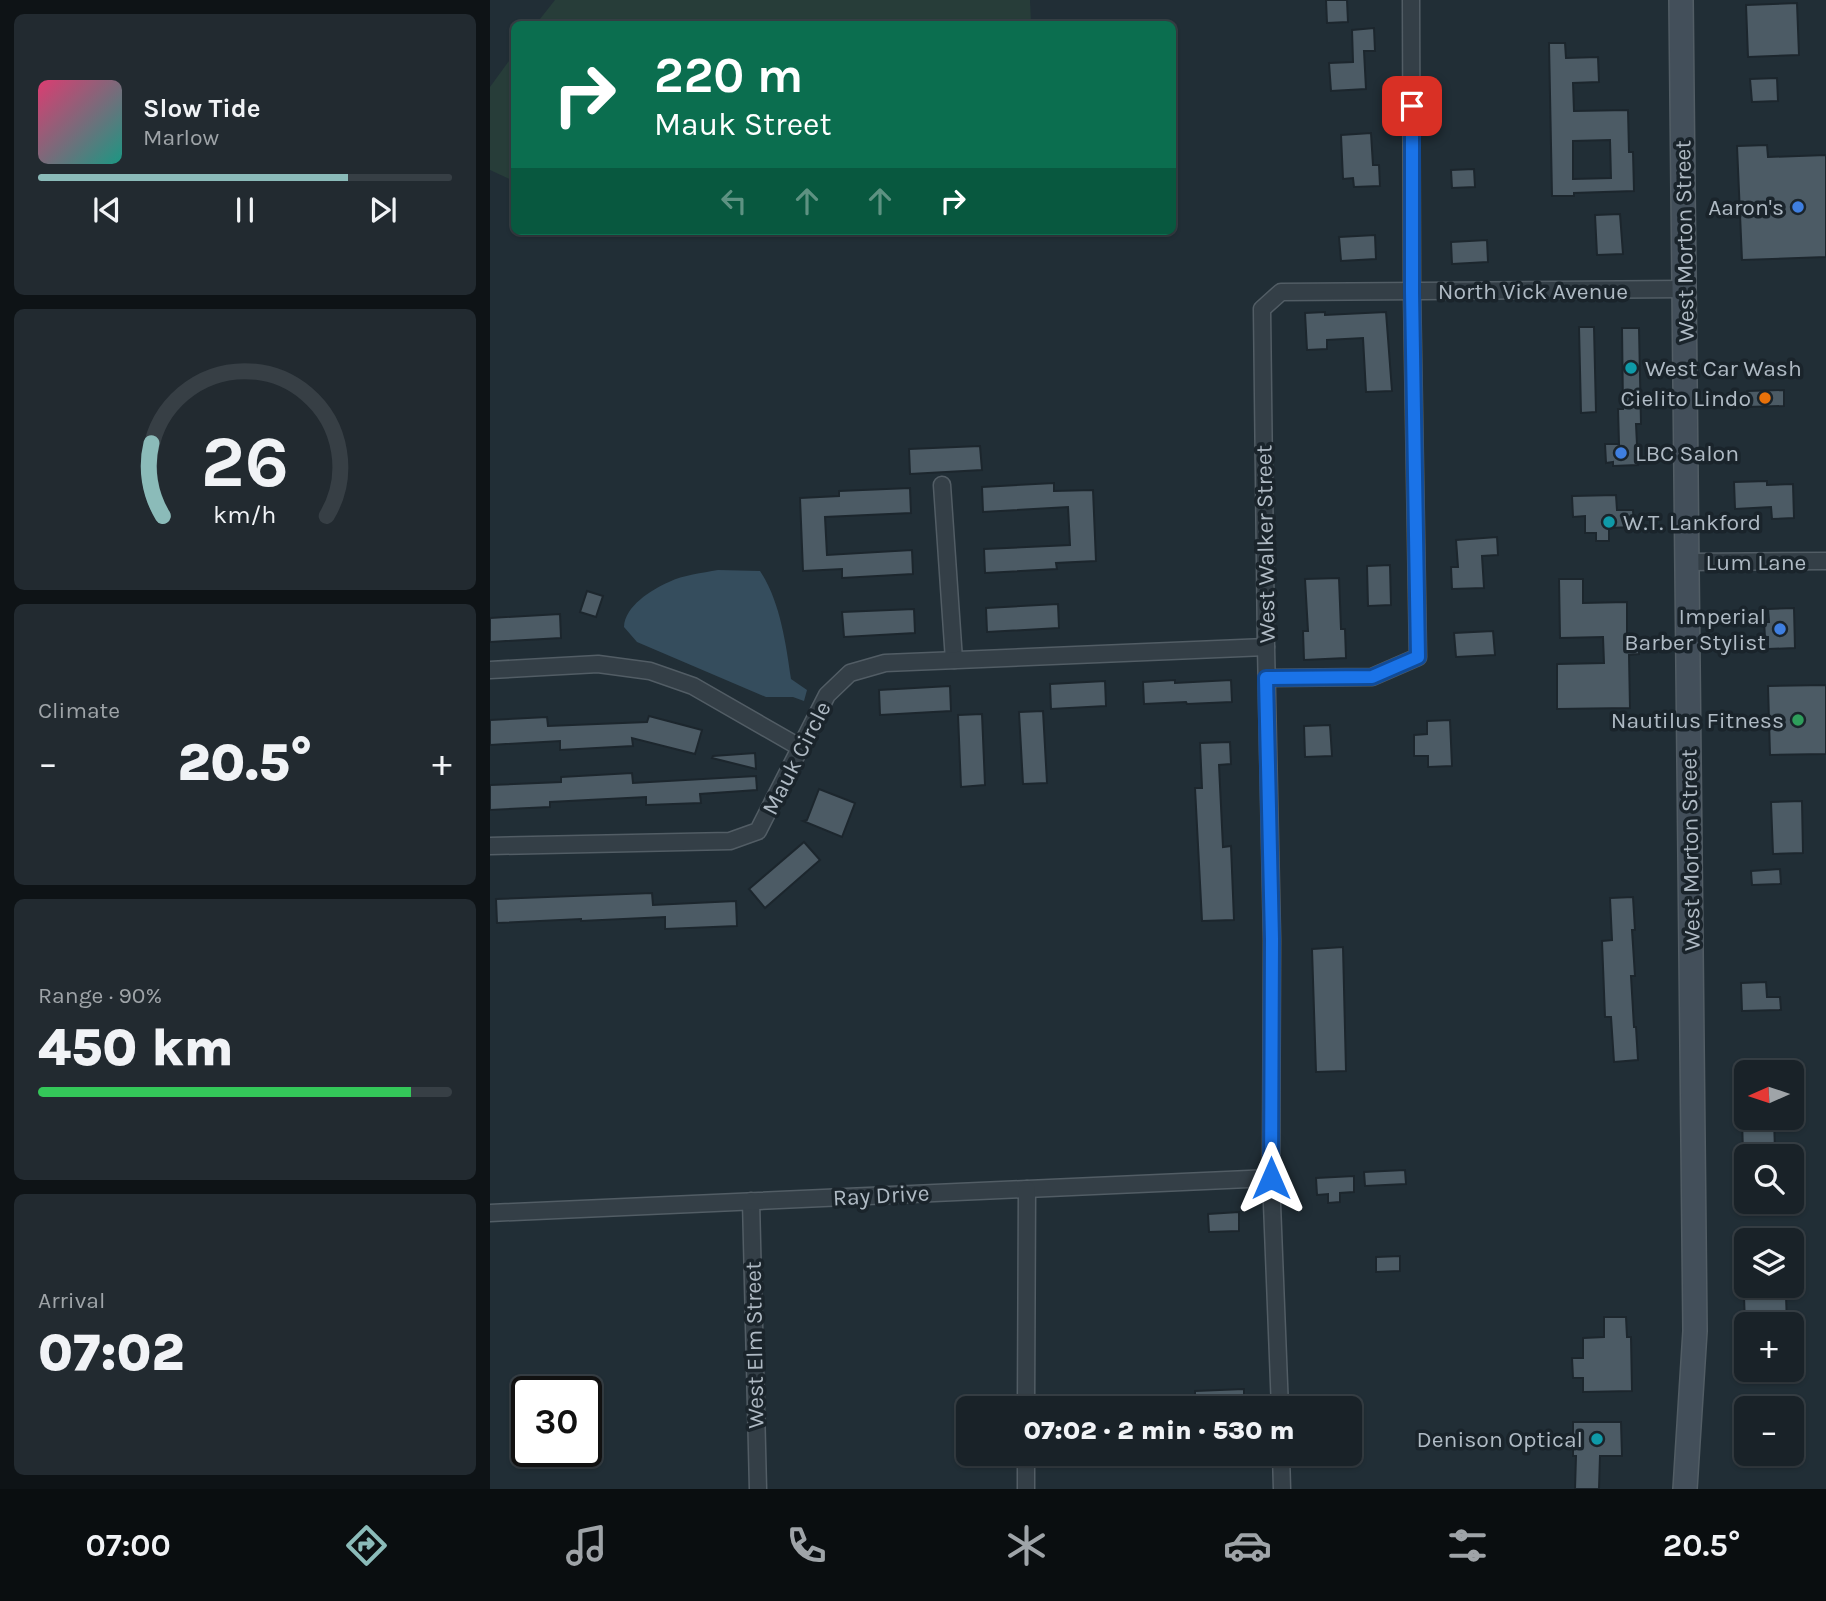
<!DOCTYPE html>
<meta charset="utf-8">
<style>
body{margin:0;font-family:Karla,sans-serif;background:#222a30;color:#f1f3f6;height:100vh;display:flex;flex-direction:column;font-size:26px;white-space:nowrap}
*{box-sizing:border-box;margin:0}
p{font-size:23px;color:#9fa4a8}
.icon{flex:none;width:38px;height:38px;fill:none;stroke:currentColor;stroke-width:2;stroke-linecap:round;stroke-linejoin:round}
.map{position:relative;flex:1;overflow:hidden}
.details{display:flex;flex-direction:column;gap:14px;padding:14px;background:#0e1316;width:490px}
.details>*{flex:none}
.guide{position:absolute;left:21px;top:21px;width:665px;height:214px;border-radius:10px;box-shadow:0 2px 5px #0004,0 0 0 2px #373f45;background:#0b6e4f;color:#fff;overflow:hidden}
.needle{width:46px;rotate:267deg}
.tools{position:absolute;left:1244px;top:1060px;display:grid;gap:14px}
.tools a{display:grid;place-items:center;width:70px;height:70px;border-radius:10px;background:#192228;box-shadow:0 2px 5px #0004,0 0 0 2px #373f45;font-size:35px}
.speed{position:absolute;left:21px;top:1376px;display:flex;gap:14px;font-size:35px;font-weight:700;text-align:center}
.speed>*{display:grid;place-content:center;width:91px;height:91px;border-radius:50%;background:#192228;box-shadow:0 2px 5px #0004,0 0 0 2px #373f45;line-height:1}
.speed .limit{border:4px solid #111;border-radius:10px;background:#fff;color:#111}
.pin{position:absolute;display:grid;place-items:center;width:60px;height:60px;color:#fff;margin:-30px;border-radius:14px;box-shadow:0 4px 10px #0006}
.me{position:absolute;width:77px;margin:-38px;rotate:0deg;stroke-linejoin:round;filter:drop-shadow(0 0 5px #0008)}
.turn{display:flex;align-items:center;gap:24px;height:147px;padding:0 28px;font-size:32px}
.turn .icon{width:91px;height:91px;stroke-width:2.5}
.turn b{display:block;font-size:49px;line-height:60px}
.lanes{display:flex;align-items:center;height:66px;padding:0 28px;background:#0003;justify-content:center;gap:35px;direction:ltr}
.lanes .off{opacity:.35}
.big{font-size:52px;font-weight:800;line-height:1.1}
.details .card{flex:1;display:flex;flex-direction:column;justify-content:center;gap:10px;min-width:0;padding:0 24px;border-radius:10px;background:#222a30}
.details .dial{align-items:center;gap:0}
.dial svg{height:182px;overflow:visible;fill:none;stroke:#373f45;stroke-width:7;stroke-linecap:round;text-anchor:middle}
.dial text{fill:#f1f3f6;stroke:none}
.song{display:flex;align-items:center;gap:21px}
.cover{width:84px;height:84px;border-radius:10px;background:linear-gradient(135deg,hsl(340 70% 55%),hsl(170 70% 35%))}
.played{height:7px;border-radius:4px;background:linear-gradient(90deg,#8bbbb9 75%,#373f45 75%)}
.keys{display:flex;justify-content:space-around;direction:ltr}
.heat{display:flex;justify-content:space-between;align-items:center;font-size:38px;direction:ltr}
.charge{height:10px;border-radius:5px;background:linear-gradient(90deg,#34c759 90%,#373f45 0)}
.trip{position:absolute;left:466px;top:1396px;width:406px;height:70px;border-radius:10px;background:#192228;box-shadow:0 2px 5px #0004,0 0 0 2px #373f45;font-weight:800;line-height:70px;text-align:center}
.tab-bar{display:flex;height:112px;justify-content:space-around;align-items:center;background:#0a0e10;color:#9fa4a8}
.tab-bar .icon{width:49px;height:49px}
.tab-bar .current{color:#8bbbb9}
.tab-bar b{font-size:32px;color:#f1f3f6}
main{display:flex;flex:1;min-height:0}
.map>svg:first-child{display:block}
.green{fill:#273d39}
.water{fill:#354d5d}
.building{fill:#4c5b65;stroke:#1c262d;stroke-width:2;fill-rule:evenodd}
.lines{fill:none;stroke-linecap:round;stroke-linejoin:round}
.minor-casing{stroke:#525d65;stroke-width:19}
.secondary-casing{stroke:#525d65;stroke-width:26}
.minor{stroke:#343f47;stroke-width:16}
.secondary{stroke:#434f5a;stroke-width:23}
.route-casing{stroke:#114b97;stroke-width:18}
.route{stroke:#1a73e8;stroke-width:12}
.shop-dot{fill:#3f7fe0;stroke:#1a242b;stroke-width:2.5}
.culture-dot{fill:#0f9aa8;stroke:#1a242b;stroke-width:2.5}
.food-dot{fill:#e8710a;stroke:#1a242b;stroke-width:2.5}
.leisure-dot{fill:#2e9e5b;stroke:#1a242b;stroke-width:2.5}
.labels{text-anchor:middle;stroke-width:7;stroke-linejoin:round;paint-order:stroke}
.poi-label{font-size:23px;fill:#afbac4;stroke:#1a242b;text-anchor:end}
.street-label{font-size:23px;fill:#afbac4;stroke:#1a242b}
</style>
<main>
<section class="details">
<div class="card">
<div class="song"><i class="cover"></i><div><b>Slow Tide</b><p>Marlow</p></div></div>
<div class="played"></div>
<div class="keys"><svg class="icon" aria-label="previous" viewBox="0 0 24 24"><path d="M18 5L8 12l10 7zM5 5v14"/></svg><svg class="icon" aria-label="pause" viewBox="0 0 24 24"><path d="M8 5v14M16 5v14"/></svg><svg class="icon" aria-label="next" viewBox="0 0 24 24"><path d="M6 5l10 7-10 7zM19 5v14"/></svg></div>
</div>
<div class="card dial"><svg viewBox="0 0 100 80">
<path d="M14 69A42 42 0 1 1 86 69"/>
<path d="M14 69A42 42 0 0 1 9 37" stroke="#8bbbb9"/>
<text x="50" y="56" font-size="32" font-weight="700">26</text>
<text x="50" y="72" font-size="11">km/h</text>
</svg></div>
<div class="card"><p>Climate</p>
<div class="heat"><a>−</a><b class="big">20.5°</b><a>+</a></div>
</div>
<div class="card"><p>Range · 90%</p><b class="big">450 km</b><div class="charge"></div></div>
<div class="card"><p>Arrival</p><b class="big">07:02</b></div>
</section>
<div class="map">
<svg width="1336" height="1489" viewBox="0 0 1336 1489">
<rect width="100%" height="100%" fill="#212e36"/>
<!-- green -->
<g class="green">
<polygon points="65,0 540,0 541,24 46,24"/>
<polygon points="24,54 24,181 0,170 0,87"/>
</g>
<!-- water -->
<path class="water" d="M228 570 270 571C290 601 296 644 301 679L317 690 314 701 303 697H276L147 642 134 627C135 606 161 590 179 582 193 575 212 573 228 570Z"/>
<!-- building -->
<g class="building">
<polygon points="836,0 857,0 858,22 837,23"/>
<polygon points="1307,3 1309,55 1258,57 1256,5"/>
<polygon points="884,28 885,51 874,51 876,89 841,91 839,63 863,62 862,30"/>
<path d="M1059 43H1075L1076 58 1108 57 1109 82 1083 83 1084 111 1138 110 1139 152H1143L1144 191 1084 193V196H1062ZM1120 140 1121 178 1083 179V141Z"/>
<polygon points="1287,78 1288,101 1262,102 1260,79"/>
<polygon points="881,133 883,165 889,165 890,186 864,187 863,178 853,179 851,135"/>
<polygon points="1277,145 1278,157 1336,155 1336,257 1252,260 1247,146"/>
<polygon points="984,169 985,187 962,188 961,170"/>
<polygon points="1130,214 1133,254 1107,255 1105,215"/>
<polygon points="885,235 886,259 851,261 849,237"/>
<polygon points="997,240 998,262 962,264 961,242"/>
<polygon points="835,312 835,315 896,312 902,391 876,392 873,338 837,340 837,349 817,350 815,313"/>
<polygon points="1089,327 1104,327 1106,412 1091,413"/>
<polygon points="1132,328 1149,328 1151,424 1146,424 1148,465 1123,466 1123,462 1116,463 1115,444 1129,444 1128,409 1133,409"/>
<polygon points="1294,390 1294,406 1257,407 1257,391"/>
<polygon points="490,446 492,470 420,474 419,449"/>
<polygon points="1277,481 1277,485 1303,484 1304,518 1282,519 1281,507 1245,509 1244,482"/>
<polygon points="564,483 564,491 603,490 606,561 566,563 567,569 495,573 494,549 580,545 578,507 493,512 492,487"/>
<polygon points="420,488 421,513 335,517 337,555 422,550 423,574 352,578 352,569 313,571 310,498 349,496 349,491"/>
<polygon points="1126,495 1127,510 1143,510 1144,527 1119,528 1119,541 1106,541 1106,533 1095,533 1095,516 1083,517 1082,496"/>
<polygon points="1007,537 1008,555 992,556 994,588 962,589 961,567 968,567 966,540"/>
<polygon points="900,565 901,605 878,606 877,566"/>
<polygon points="849,578 851,629 855,629 856,658 814,660 813,631 818,631 815,579"/>
<polygon points="1069,579 1093,579 1093,603 1137,602 1137,641 1148,641 1149,654 1139,655 1140,708 1067,709 1067,664 1114,663 1113,637 1070,638"/>
<polygon points="97,591 113,596 106,617 90,612"/>
<polygon points="568,604 569,628 497,632 496,608"/>
<polygon points="1304,608 1305,648 1278,649 1278,637 1275,637 1274,622 1279,622 1278,609"/>
<polygon points="424,609 425,633 354,637 352,612"/>
<polygon points="70,614 71,638 0,642 0,618"/>
<polygon points="1003,631 1005,655 966,657 964,633"/>
<polygon points="685,680 685,683 741,680 742,702 697,704 696,702 654,704 653,682"/>
<polygon points="615,681 616,706 561,709 560,684"/>
<polygon points="1336,685 1336,754 1280,755 1278,686"/>
<polygon points="460,686 461,711 390,715 389,690"/>
<polygon points="553,711 557,783 533,784 529,712"/>
<polygon points="492,714 495,785 471,787 468,715"/>
<polygon points="159,716 212,730 205,754 142,738 143,746 70,750 70,741 0,745 0,720 57,717 58,726 157,722"/>
<polygon points="960,720 962,766 938,767 938,756 924,756 924,735 937,734 937,721"/>
<polygon points="840,725 842,756 815,757 814,726"/>
<polygon points="740,742 741,764 729,765 733,847 741,846 744,920 712,921 705,788 712,788 710,743"/>
<polygon points="265,753 266,769 222,758 223,756"/>
<polygon points="142,773 143,783 266,776 267,790 210,794 211,803 156,805 156,797 60,802 60,807 0,810 0,785 71,782 71,777"/>
<polygon points="329,789 365,803 352,837 313,821 317,820"/>
<polygon points="1312,801 1313,853 1283,854 1281,802"/>
<polygon points="314,842 330,860 275,908 259,889"/>
<polygon points="1290,869 1291,884 1262,885 1261,871"/>
<polygon points="162,893 163,905 246,901 247,926 175,929 175,917 91,921 91,919 7,923 6,899"/>
<polygon points="1143,897 1145,930 1142,930 1145,976 1141,976 1144,1027 1146,1027 1148,1060 1124,1062 1121,1017 1115,1017 1112,941 1122,940 1120,898"/>
<polygon points="853,947 856,1071 826,1072 822,949"/>
<polygon points="1276,982 1277,997 1290,997 1291,1010 1252,1011 1251,983"/>
<polygon points="1252,1118 1284,1118 1285,1152 1253,1154"/>
<polygon points="915,1170 916,1184 875,1186 874,1172"/>
<polygon points="864,1176 864,1192 850,1193 850,1202 838,1203 838,1194 827,1195 826,1178"/>
<polygon points="749,1212 749,1231 719,1232 718,1214"/>
<polygon points="910,1256 910,1271 886,1272 886,1257"/>
<polygon points="1296,1295 1297,1325 1255,1325 1254,1296"/>
<polygon points="1114,1317 1136,1317 1137,1337 1141,1337 1142,1391 1093,1392 1093,1378 1083,1378 1082,1358 1093,1358 1093,1338 1114,1337"/>
<polygon points="754,1389 754,1409 705,1409 705,1391"/>
<polygon points="1083,1422 1131,1422 1132,1456 1110,1456 1109,1489 1085,1489 1086,1456 1083,1456"/>
</g>
<g class="lines">
<defs>
<g id="minor">
<polyline points="452,485 464,660"/>
<polyline points="1196,562 1336,561"/>
<polyline points="0,670 108,664 160,671 203,686 311,748"/>
<polyline points="777,678 882,677 928,657 922,292 921,0"/>
<polyline points="0,846 240,841 268,831 337,695 360,673 395,663 776,647"/>
<polyline points="261,1201 268,1489"/>
<polyline points="0,1213 781,1178"/>
<polyline points="536,1409 537,1189"/>
<polyline points="790,1409 781,1178 782,939 776,647 772,309 791,292 1194,289"/>
<polyline points="791,1454 792,1489"/>
<polyline points="536,1489 536,1454"/>
</g>
<polyline id="secondary" points="1191,0 1205,1331 1195,1489"/>
</defs>
<!-- minor casing -->
<use href="#minor" class="minor-casing"/>
<!-- secondary casing -->
<use href="#secondary" class="secondary-casing"/>
<!-- minor -->
<use href="#minor" class="minor"/>
<!-- secondary -->
<use href="#secondary" class="secondary"/>
</g>
<g class="lines">
<defs>
<polyline id="route" points="781,1178 782,939 776,678 882,677 928,657 922,292 922,106"/>
</defs>
<!-- route casing -->
<use href="#route" class="route-casing"/>
<!-- route -->
<use href="#route" class="route"/>
</g>
<!-- markers -->
<g class="shop-dot">
<circle cx="1308" cy="207" r="7"/>
<circle cx="1131" cy="453" r="7"/>
<circle cx="1290" cy="629" r="7"/>
</g>
<g class="culture-dot">
<circle cx="1141" cy="368" r="7"/>
<circle cx="1119" cy="522" r="7"/>
<circle cx="1107" cy="1439" r="7"/>
</g>
<circle class="food-dot" cx="1275" cy="398" r="7"/>
<circle class="leisure-dot" cx="1308" cy="720" r="7"/>
<g class="labels">
<!-- poi labels -->
<g class="poi-label">
<text x="1294" y="215">Aaron's</text>
<text x="1155" y="376" text-anchor="start">West Car Wash</text>
<text x="1261" y="406">Cielito Lindo</text>
<text x="1145" y="461" text-anchor="start">LBC Salon</text>
<text x="1133" y="530" text-anchor="start">W.T. Lankford</text>
<text x="1276" y="624">Imperial<tspan x="1276" dy="26">Barber Stylist</tspan></text>
<text x="1294" y="728">Nautilus Fitness</text>
<text x="1093" y="1447">Denison Optical</text>
</g>
<!-- street labels -->
<g class="street-label">
<text transform="translate(1194 241) rotate(-91)" y="8">West Morton Street</text>
<text x="1043" y="299">North Vick Avenue</text>
<text transform="translate(775 544) rotate(-91)" y="8">West Walker Street</text>
<text x="1266" y="570">Lum Lane</text>
<text transform="translate(306 758) rotate(-63)" y="8">Mauk Circle</text>
<text transform="translate(1200 850) rotate(-91)" y="8">West Morton Street</text>
<text transform="translate(391 1195) rotate(-3)" y="8">Ray Drive</text>
<text transform="translate(264 1345) rotate(-91)" y="8">West Elm Street</text>
</g>
</g>
</svg>
<div class="tools">
<a><svg class="needle" viewBox="-14 -14 28 28"><path d="M0-13l5 13h-10z" fill="#e53935"/><path d="M0 13l5-13h-10z" fill="#9fa4a8"/></svg></a>
<a><svg class="icon" aria-label="search" viewBox="0 0 24 24"><circle cx="10" cy="10" r="6"/><path d="M15 15l6 6"/></svg></a>
<a><svg class="icon" aria-label="layers" viewBox="0 0 24 24"><path d="M12 4l9 5-9 5-9-5zM3 14l9 5 9-5"/></svg></a>
<a>+</a>
<a>−</a>
</div>
<div class="speed"><div class="limit">30</div></div>
<div class="pin" style="left:922px;top:106px;background:#d93025"><svg class="icon" aria-label="arrive" viewBox="0 0 24 24"><path d="M6 21V4h12l-3 4 3 4H6"/></svg></div>
<svg class="me" style="left:781px;top:1178px" viewBox="-20 -20 40 40"><path d="M0-17L14 15 0 8-14 15z" fill="#1a73e8" stroke="#fff" stroke-width="4"/></svg>
<div class="trip">07:02 · 2 min · 530 m</div>
<div class="guide">
<div class="turn"><svg class="icon" aria-label="right" viewBox="0 0 24 24"><path d="M7 20v-9h11M14 6l5 5-5 5"/></svg><div><b>220 m</b>Mauk Street</div></div>
<div class="lanes"><svg class="icon off" aria-label="left" viewBox="0 0 24 24"><path d="M17 20v-9H6M10 6l-5 5 5 5"/></svg><svg class="icon off" aria-label="ahead" viewBox="0 0 24 24"><path d="M12 20V5M6 11l6-6 6 6"/></svg><svg class="icon off" aria-label="ahead" viewBox="0 0 24 24"><path d="M12 20V5M6 11l6-6 6 6"/></svg><svg class="icon" aria-label="right" viewBox="0 0 24 24"><path d="M7 20v-9h11M14 6l5 5-5 5"/></svg></div>
</div>
</div>
</main>
<nav class="tab-bar">
<b>07:00</b>
<svg class="icon current" aria-label="directions" viewBox="0 0 24 24"><path d="M12 3l9 9-9 9-9-9zM9 14v-3h6M13 9l2 2-2 2"/></svg>
<svg class="icon" aria-label="music" viewBox="0 0 24 24"><path d="M9 18V5l10-2v13"/><circle cx="6" cy="18" r="3"/><circle cx="16" cy="16" r="3"/></svg>
<svg class="icon" aria-label="phone" viewBox="0 0 24 24"><path d="M5 4h4l2 5-3 2q2 4 5 5l2-3 5 2v4C11 20 4 13 5 4z"/></svg>
<svg class="icon" aria-label="climate" viewBox="0 0 24 24"><path d="M12 3v18M4 7l16 10M4 17L20 7"/></svg>
<svg class="icon" aria-label="car" viewBox="0 0 24 24"><path d="M5 17H2v-5l4-1 3-4h7l3 4 3 1v5h-3M9 17h6M6 11h13"/><circle cx="7" cy="17" r="2"/><circle cx="17" cy="17" r="2"/></svg>
<svg class="icon" aria-label="filters" viewBox="0 0 24 24"><path d="M4 7h16M4 17h16"/><circle cx="9" cy="7" r="2"/><circle cx="15" cy="17" r="2"/></svg>
<b>20.5°</b>
</nav>
